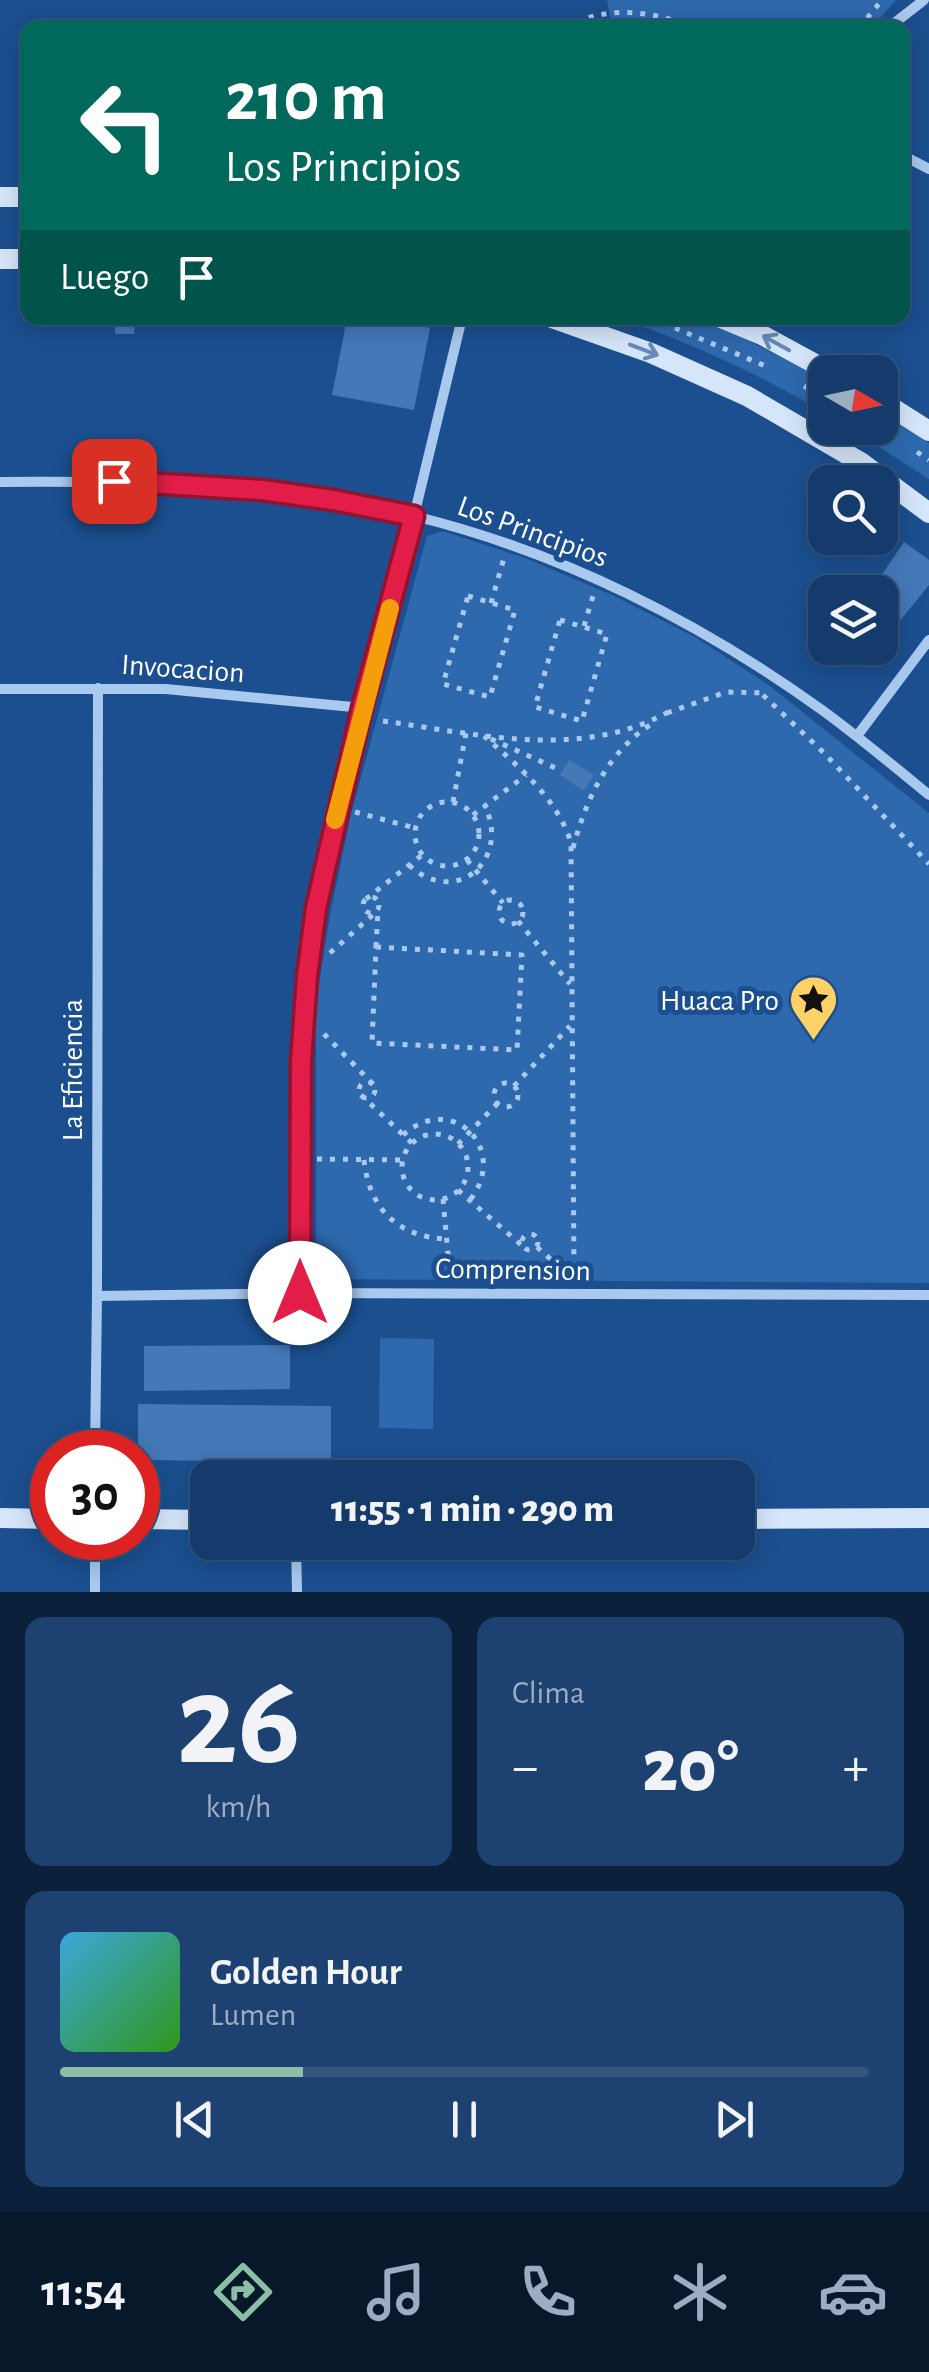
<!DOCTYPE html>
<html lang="es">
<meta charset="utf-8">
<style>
body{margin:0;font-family:"Alegreya Sans",sans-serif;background:#1d4271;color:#f1f3f6;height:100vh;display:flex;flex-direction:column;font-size:38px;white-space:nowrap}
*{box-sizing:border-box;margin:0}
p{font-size:32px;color:#9dadc1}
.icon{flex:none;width:55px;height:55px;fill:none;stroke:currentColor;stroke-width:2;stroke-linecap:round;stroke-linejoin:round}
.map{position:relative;height:1592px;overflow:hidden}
.panel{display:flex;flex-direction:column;gap:25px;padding:25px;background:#0b203b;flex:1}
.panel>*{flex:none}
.top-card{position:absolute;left:20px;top:20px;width:890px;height:305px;border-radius:20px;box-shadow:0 5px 25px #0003,0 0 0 2px #33557e;background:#00695c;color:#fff;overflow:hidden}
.needle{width:65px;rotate:99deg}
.buttons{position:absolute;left:808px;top:355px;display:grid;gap:20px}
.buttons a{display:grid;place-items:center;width:90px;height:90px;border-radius:20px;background:#143b6b;box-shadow:0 5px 25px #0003,0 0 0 2px #33557e;font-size:50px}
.speed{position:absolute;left:30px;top:1430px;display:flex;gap:20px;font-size:50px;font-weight:700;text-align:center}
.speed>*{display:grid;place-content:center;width:130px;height:130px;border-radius:50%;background:#143b6b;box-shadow:0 5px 25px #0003,0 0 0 2px #33557e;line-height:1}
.speed .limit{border:15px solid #d22;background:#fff;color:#111}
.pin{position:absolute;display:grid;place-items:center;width:85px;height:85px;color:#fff;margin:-42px;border-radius:20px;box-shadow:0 5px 15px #0006}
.me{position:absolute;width:110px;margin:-55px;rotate:0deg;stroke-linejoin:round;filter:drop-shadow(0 0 8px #0008)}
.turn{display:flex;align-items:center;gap:35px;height:210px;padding:0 40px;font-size:45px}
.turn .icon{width:130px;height:130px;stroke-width:2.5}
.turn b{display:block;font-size:70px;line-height:85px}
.then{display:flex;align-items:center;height:95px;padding:0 40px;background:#0003;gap:20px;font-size:38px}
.big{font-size:75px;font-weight:800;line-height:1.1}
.panel .card{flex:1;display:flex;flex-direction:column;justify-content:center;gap:15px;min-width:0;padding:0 35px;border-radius:20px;background:#1d4271}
.panel .dial{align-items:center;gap:0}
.dial b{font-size:130px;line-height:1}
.song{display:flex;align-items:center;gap:30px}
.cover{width:120px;height:120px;border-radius:15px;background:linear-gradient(135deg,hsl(200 70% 55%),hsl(110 70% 35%))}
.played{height:10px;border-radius:5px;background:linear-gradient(90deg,#8abfa5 30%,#33557e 30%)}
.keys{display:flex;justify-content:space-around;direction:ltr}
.heat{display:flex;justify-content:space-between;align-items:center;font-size:55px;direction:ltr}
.panel .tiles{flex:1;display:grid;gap:25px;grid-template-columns:1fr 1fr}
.card:last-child{grid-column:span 2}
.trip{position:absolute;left:190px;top:1460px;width:565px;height:100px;border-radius:20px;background:#143b6b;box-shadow:0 5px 25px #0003,0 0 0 2px #33557e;font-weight:800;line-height:100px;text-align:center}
.menu{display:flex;height:160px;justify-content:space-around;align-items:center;background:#08182b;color:#9dadc1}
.menu .icon{width:70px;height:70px}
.menu .current{color:#8abfa5}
.menu b{font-size:45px;color:#f1f3f6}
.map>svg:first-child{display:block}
.green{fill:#2e69ad}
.building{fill:#4478b7}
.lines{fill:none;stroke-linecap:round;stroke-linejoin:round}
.path{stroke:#a9c9ee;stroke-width:5;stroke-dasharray:5 8;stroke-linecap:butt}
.street{stroke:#a9c9ee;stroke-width:10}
.secondary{stroke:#d6e6fa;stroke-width:20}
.oneway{stroke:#668bba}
.route-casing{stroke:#92132f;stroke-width:25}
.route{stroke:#e11d48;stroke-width:18}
.slow{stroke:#f59e0b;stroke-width:18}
.labels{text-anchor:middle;stroke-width:10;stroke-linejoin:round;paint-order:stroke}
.street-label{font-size:30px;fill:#fff;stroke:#1b4f8f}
.poi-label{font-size:30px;fill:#fff;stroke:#1b4f8f;text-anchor:end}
</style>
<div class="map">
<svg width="929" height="1592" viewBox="0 0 929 1592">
<rect width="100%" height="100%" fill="#1b4f8f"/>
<!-- green -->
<g class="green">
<polygon points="607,0 896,0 871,28 668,27 649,21 611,21"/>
<path d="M619 318H696L741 337 825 380V413C759 374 691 343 619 318Z"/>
<polygon points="880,413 929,443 929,479 849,428 880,428"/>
<polygon points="442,531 525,558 612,595 695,637 770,686 929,813 929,1283 316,1279 316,1002 330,915 351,814 427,536"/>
<polygon points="380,1338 434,1339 433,1429 379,1428"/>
</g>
<!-- building -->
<g class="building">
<polygon points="115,318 135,318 134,334 115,334"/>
<polygon points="347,318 372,318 430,328 414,410 332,395"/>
<polygon points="904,542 929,560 929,585 895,627 880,615 880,592 870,592"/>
<polygon points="569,760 594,775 584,791 560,775"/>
<polygon points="290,1345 290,1389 144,1391 144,1346"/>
<polygon points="138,1404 331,1406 331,1462 138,1460"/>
</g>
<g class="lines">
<!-- path -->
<g class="path">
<path d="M565 28C606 4 653 11 696 28"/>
<polyline points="859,28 882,0"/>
<polyline points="651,318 768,367"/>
<polyline points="804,386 825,398"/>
<polyline points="875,428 894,439"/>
<polyline points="917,452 929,460"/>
<polygon points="468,596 515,610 490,697 443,684"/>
<polyline points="491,603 504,558"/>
<polygon points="560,620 607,634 582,721 535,707"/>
<polyline points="584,626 593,596"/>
<polyline points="763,695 824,753 929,864"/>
<polyline points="667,713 726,692 767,693"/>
<path d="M383 721C479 734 581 761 670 711"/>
<path d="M484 736C517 765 558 799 571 843L574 1273"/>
<polyline points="491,739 560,770"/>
<circle cx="447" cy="834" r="32"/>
<polyline points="453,802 466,733"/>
<polyline points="355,812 415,828"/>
<polyline points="473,815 526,775"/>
<path d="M573 848C586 800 607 753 650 725"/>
<polyline points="467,860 503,903"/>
<path d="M409 865C455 908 511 861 485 806"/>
<circle cx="371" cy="905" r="8"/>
<polyline points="366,899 422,855"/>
<circle cx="511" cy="912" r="12"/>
<polyline points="518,921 570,984"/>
<polygon points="376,947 522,955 517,1050 372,1043"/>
<polyline points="376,947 378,910"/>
<polyline points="330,953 376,912"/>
<polyline points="324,1034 373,1084"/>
<circle cx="367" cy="1090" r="8"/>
<circle cx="506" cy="1095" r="12"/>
<polyline points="514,1086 570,1026"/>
<polyline points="361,1095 413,1144"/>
<circle cx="435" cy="1167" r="33"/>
<path d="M403 1135C452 1091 510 1149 470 1200"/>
<polyline points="458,1144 498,1103"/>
<polyline points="317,1159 404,1160"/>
<path d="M364 1160C369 1208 397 1237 447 1239"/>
<polyline points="458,1190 525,1248"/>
<polyline points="443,1199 450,1276"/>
<circle cx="530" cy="1242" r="8"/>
<polyline points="537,1247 566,1273"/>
</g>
<!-- street -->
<g class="street">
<polyline points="888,28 924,0"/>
<polyline points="902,155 929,169"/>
<path d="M0 482C138 481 279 482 414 516 561 552 700 622 822 710 859 737 894 766 929 795"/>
<polyline points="0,689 166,689 363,708"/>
<polyline points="857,736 929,640"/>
<polyline points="300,1293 301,1062 307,976 316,907 338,807 414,516 462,318"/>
<polyline points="97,1296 300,1293 929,1295"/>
<polyline points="95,1452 97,1296 98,688"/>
<polyline points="296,1542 297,1592"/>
<polyline points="95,1592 95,1538"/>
</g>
<!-- secondary -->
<g class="secondary">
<polyline points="0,197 28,197"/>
<polyline points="0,259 28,259"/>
<polyline points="552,318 651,353 747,396 862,463 929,513"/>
<polyline points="721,318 762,335 830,372"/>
<polyline points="880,400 929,431"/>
<polyline points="0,1518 52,1519"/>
<polyline points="138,1519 208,1520"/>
<polyline points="738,1519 929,1518"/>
</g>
</g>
<!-- one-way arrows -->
<defs><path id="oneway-shaft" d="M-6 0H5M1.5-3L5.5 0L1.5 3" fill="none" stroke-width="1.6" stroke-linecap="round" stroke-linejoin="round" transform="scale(2.5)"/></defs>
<g class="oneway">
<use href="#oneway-shaft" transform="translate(776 343) rotate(-151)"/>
<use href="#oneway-shaft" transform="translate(644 350) rotate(21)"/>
</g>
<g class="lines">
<defs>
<polyline id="route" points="114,481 262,490 333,500 414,516 362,708 316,908 307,976 301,1062 300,1293"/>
</defs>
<!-- route casing -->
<use href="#route" class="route-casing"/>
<!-- route -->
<use href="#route" class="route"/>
<!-- slow -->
<polyline class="slow" points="335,820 390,608"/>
</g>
<!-- icons -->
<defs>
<symbol id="sight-pin" viewBox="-11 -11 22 30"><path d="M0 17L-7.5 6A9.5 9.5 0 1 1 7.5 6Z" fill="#ffd166" stroke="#1b4f8f"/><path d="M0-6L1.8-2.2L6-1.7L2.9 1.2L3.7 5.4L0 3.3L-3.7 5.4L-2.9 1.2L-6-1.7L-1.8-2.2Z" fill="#111"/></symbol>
</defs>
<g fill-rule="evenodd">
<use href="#sight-pin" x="786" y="972" width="55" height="75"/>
</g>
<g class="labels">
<!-- street labels -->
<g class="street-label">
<text transform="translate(533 531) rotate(20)" y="10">Los Principios</text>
<text transform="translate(183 668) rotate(4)" y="10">Invocacion</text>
<text transform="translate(72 1070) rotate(-90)" y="10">La Eficiencia</text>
<text transform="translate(513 1269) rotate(1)" y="10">Comprension</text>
</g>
<!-- poi labels -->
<g class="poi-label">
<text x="779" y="1010">Huaca Pro</text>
</g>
</g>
</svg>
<div class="buttons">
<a><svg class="needle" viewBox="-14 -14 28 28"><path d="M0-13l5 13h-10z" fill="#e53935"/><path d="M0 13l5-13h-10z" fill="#9dadc1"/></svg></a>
<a><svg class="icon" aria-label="search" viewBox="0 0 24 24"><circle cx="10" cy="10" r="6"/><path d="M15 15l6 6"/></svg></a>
<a><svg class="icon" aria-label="layers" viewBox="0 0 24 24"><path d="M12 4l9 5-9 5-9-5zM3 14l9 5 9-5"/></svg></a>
</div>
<div class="speed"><div class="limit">30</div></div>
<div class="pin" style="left:114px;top:481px;background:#d93025"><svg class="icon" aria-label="arrive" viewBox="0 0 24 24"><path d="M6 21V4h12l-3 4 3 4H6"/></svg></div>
<svg class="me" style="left:300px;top:1293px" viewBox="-20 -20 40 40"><circle r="19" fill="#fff"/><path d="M0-13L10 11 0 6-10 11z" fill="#e11d48"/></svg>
<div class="trip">11:55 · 1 min · 290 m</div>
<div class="top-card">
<div class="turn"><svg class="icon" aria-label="left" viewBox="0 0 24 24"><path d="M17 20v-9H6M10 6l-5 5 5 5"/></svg><div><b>210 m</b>Los Principios</div></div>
<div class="then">Luego<svg class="icon" aria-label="arrive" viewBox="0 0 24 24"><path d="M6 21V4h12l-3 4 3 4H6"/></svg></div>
</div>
</div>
<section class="panel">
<div class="tiles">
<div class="card dial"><b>26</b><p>km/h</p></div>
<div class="card"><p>Clima</p>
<div class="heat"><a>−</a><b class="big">20°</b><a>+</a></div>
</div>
<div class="card">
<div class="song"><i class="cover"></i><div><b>Golden Hour</b><p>Lumen</p></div></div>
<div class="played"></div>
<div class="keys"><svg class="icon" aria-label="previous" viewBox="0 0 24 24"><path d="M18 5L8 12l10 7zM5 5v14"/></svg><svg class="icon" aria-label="pause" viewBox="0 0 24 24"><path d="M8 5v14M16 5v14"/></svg><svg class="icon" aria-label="next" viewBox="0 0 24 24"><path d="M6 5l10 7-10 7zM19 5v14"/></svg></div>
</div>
</div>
</section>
<nav class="menu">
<b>11:54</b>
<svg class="icon current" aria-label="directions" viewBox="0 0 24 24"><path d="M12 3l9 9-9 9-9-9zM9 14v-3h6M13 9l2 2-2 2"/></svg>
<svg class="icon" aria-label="music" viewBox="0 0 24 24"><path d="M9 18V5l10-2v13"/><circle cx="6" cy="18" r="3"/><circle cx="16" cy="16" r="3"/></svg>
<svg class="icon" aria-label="phone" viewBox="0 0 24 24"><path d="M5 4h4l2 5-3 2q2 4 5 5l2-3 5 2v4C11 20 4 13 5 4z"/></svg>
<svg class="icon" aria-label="climate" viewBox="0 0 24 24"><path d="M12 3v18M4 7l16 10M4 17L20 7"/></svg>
<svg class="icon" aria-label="car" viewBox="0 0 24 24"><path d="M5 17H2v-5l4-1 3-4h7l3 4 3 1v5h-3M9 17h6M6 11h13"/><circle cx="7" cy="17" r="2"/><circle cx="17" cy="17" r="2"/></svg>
</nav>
